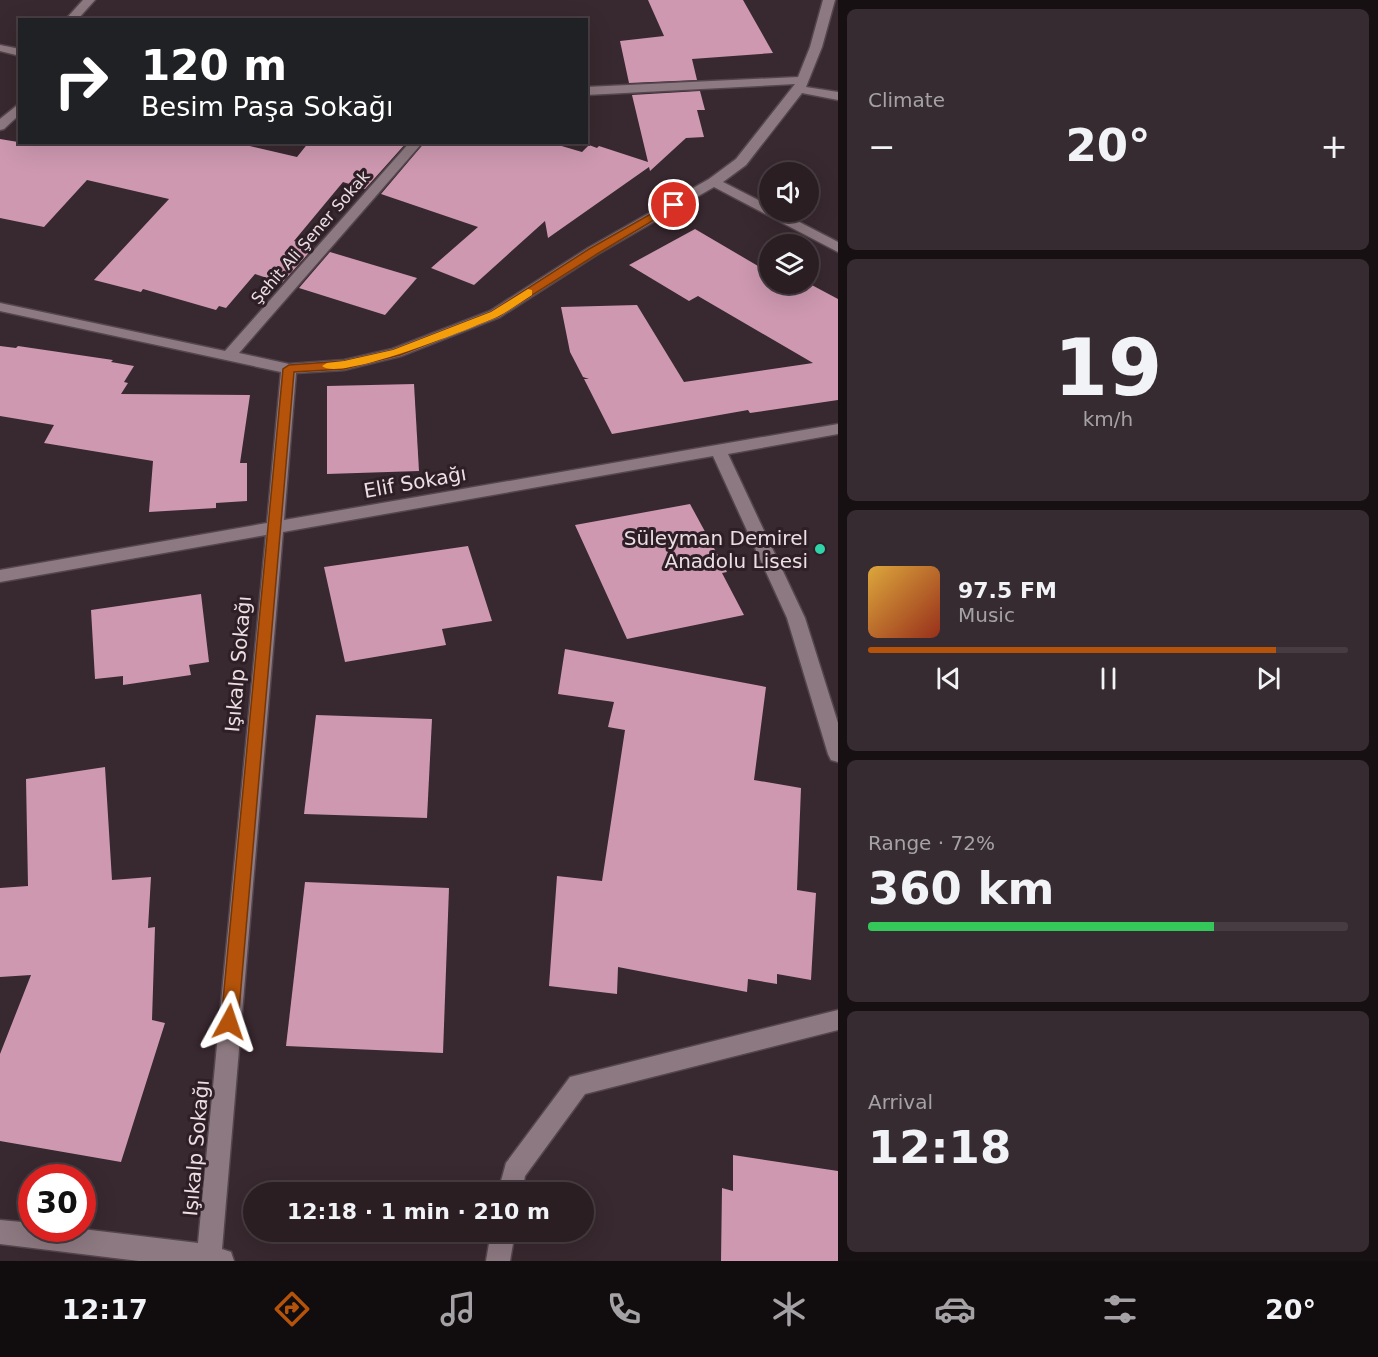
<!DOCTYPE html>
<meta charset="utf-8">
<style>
body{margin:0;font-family:"DejaVu Sans",sans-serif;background:#362b30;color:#f1f3f6;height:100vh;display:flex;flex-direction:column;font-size:22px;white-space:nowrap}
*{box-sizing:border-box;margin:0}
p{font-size:20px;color:#a5a2a6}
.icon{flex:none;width:33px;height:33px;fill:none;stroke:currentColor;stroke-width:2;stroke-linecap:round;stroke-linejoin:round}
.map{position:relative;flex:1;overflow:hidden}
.details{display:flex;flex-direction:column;gap:9px;padding:9px;background:#171013;width:540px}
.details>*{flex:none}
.banner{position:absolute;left:18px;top:18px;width:570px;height:126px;border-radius:0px;box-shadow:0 6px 24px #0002,0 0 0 2px #463c41;background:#202124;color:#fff;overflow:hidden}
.controls{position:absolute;left:759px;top:162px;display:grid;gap:12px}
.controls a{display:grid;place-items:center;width:60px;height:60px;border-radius:50%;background:#2a1e23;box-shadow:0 6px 24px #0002,0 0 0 2px #463c41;font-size:30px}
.speed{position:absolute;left:18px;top:1164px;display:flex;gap:12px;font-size:30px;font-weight:700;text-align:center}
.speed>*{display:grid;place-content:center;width:78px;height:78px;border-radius:50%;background:#2a1e23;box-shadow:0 6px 24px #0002,0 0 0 2px #463c41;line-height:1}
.speed .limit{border:9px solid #d22;background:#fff;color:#111}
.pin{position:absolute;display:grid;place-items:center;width:51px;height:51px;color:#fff;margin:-26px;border:3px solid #fff;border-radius:50%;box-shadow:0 2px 6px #0007}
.me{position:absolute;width:66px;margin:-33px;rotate:5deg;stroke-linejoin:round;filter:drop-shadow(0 0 4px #0008)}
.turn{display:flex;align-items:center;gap:21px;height:126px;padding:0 24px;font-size:27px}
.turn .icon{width:78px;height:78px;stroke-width:2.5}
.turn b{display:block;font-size:42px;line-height:51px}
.big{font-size:45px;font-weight:600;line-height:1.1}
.details .card{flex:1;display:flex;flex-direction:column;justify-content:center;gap:9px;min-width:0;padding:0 21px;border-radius:9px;background:#362b30}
.details .dial{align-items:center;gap:0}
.dial b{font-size:78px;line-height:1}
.song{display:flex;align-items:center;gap:18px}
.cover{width:72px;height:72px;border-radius:9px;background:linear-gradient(135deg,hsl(40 70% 55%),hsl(10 70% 35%))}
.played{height:6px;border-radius:3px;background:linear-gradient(90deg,#b45309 85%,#463c41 85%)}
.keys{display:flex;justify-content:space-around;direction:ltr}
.heat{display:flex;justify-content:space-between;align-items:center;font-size:33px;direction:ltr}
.charge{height:9px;border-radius:4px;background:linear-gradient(90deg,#34c759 72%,#463c41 0)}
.trip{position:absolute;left:243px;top:1182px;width:351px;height:60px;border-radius:30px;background:#2a1e23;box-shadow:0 6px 24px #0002,0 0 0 2px #463c41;font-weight:600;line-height:60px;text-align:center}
.dock{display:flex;height:96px;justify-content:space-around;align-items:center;background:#110c0e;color:#a5a2a6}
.dock .icon{width:42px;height:42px}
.dock .current{color:#b45309}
.dock b{font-size:27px;color:#f1f3f6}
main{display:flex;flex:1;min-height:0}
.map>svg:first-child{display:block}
.building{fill:#cd98b0}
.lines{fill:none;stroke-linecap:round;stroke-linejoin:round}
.street-casing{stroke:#54464c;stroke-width:3}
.street{fill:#8d7981;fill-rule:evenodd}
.route{fill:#b45309;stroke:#753606;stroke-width:1.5}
.slow{fill:#f59e0b}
.poi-dot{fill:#30d4a9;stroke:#2e1e25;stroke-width:2}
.labels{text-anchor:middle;stroke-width:6;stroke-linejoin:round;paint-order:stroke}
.far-street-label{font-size:16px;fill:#ebdfe4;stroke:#2e1e25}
.street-label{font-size:20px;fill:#ebdfe4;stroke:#2e1e25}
.poi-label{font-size:20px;fill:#ebdfe4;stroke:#2e1e25;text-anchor:end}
</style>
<main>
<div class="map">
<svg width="838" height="1261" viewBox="0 0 838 1261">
<rect width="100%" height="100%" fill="#38282f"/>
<!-- building -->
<g class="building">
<polygon points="648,0 743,0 773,53 692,59 697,80 629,83 620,41 664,36"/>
<polygon points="700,91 705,110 697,110 704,137 686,138 650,171 649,167 548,238 545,221 474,285 431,268 478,227 381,194 425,142 548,142 582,152 589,145 597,148 599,146 648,162 632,95"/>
<polygon points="0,139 42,146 44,142 233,142 297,157 309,142 407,142 365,189 343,182 294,241 314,247 282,283 255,274 226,308 219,306 216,310 143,289 141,292 94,280 169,199 87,180 44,227 0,218"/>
<polygon points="695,229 770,273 770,284 808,283 838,299 838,400 750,413 748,410 612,434 584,379 589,379 583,377 570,352 561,307 637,305 684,382 813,363 698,296 689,301 629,265"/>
<polygon points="330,252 417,278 385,315 299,288"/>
<polygon points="0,346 16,348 18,346 113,360 111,362 134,366 124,382 128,383 121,394 250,395 240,463 247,463 247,501 216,503 216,508 149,512 153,461 44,443 54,425 0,416"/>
<polygon points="414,384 419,471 327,474 327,386"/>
<polygon points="690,504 727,572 722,573 744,615 627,639 575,525"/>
<polygon points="468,546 492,621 442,629 446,645 345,662 324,567"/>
<polygon points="201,594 209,662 189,665 191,675 123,685 123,676 95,679 91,610"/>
<polygon points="565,649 766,687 754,780 801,788 797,890 816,893 811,980 777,974 777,984 748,979 747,992 618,967 617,994 549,986 557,876 602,881 625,730 608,727 614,702 558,694"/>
<polygon points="316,715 432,719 427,818 304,814"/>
<polygon points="105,767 112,880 151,877 148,928 155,927 152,1020 165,1023 121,1162 0,1141 0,1054 31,975 0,977 0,888 28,886 26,779"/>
<polygon points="305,882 449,888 443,1053 286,1046"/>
<polygon points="733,1155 838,1171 838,1261 721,1261 722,1188 733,1191"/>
</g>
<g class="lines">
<defs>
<g id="street">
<polygon points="83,0 95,0 77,20 65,20"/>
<polygon points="823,0 835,0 822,47 806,87 838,92 838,100 802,93 746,165 723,182 770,206 770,212 780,212 838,242 838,252 714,187 598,254 500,317 401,356 344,370 296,373 284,520 838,424 838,434 728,454 805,618 838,723 838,762 831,760 828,754 787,618 713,456 283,532 222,1249 231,1252 234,1261 139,1261 0,1244 0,1220 32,1223 32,1228 74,1228 198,1243 266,535 0,582 0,570 267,523 281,372 0,311 0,303 225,351 410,142 423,142 239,353 289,364 344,360 392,349 490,311 588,248 709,179 736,159 795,84 586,95 586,87 798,77 810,47"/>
<polygon points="0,45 20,49 20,56 0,51"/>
<polygon points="20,103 20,114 4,129 0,130 0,119"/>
<polygon points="838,1010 838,1030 585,1094 525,1176 522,1192 498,1192 506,1163 570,1077"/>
<polygon points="491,1232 515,1232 510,1261 486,1261"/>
</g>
</defs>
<!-- street casing -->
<use href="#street" class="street-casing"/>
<!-- street -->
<use href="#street" class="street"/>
</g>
<!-- route -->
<polygon class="route" points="670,203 679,205 597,254 499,316 400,355 344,369 294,372 238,1022 235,1027 229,1030 223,1027 221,1022 283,369 289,365 344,361 393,350 491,312 589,249"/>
<!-- slow -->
<path class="slow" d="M528 289 532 290V295C521 302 509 311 497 317 472 328 339 382 322 366L327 363 344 361 393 350 491 312Z"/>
<!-- markers -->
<circle class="poi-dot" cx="820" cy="549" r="6"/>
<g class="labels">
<!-- far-street labels -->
<g class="far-street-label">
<text transform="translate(310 237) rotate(-49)" y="6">Şehit Ali Şener Sokak</text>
</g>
<!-- street labels -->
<g class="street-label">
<text transform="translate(415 482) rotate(-10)" y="7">Elif Sokağı</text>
<text transform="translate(238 664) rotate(-85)" y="7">Işıkalp Sokağı</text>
<text transform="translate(196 1148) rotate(-85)" y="7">Işıkalp Sokağı</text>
</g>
<!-- poi labels -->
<g class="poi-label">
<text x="808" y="545">Süleyman Demirel<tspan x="808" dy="23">Anadolu Lisesi</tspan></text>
</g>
</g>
</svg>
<div class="controls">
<a><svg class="icon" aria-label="sound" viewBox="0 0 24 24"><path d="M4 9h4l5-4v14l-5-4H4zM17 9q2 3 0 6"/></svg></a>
<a><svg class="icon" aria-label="layers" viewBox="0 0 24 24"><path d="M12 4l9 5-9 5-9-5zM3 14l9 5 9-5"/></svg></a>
</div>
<div class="speed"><div class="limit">30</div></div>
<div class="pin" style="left:674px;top:205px;background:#d93025"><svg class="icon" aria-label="arrive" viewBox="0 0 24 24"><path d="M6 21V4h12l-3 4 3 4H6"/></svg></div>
<svg class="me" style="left:229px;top:1022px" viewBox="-20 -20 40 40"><path d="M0-17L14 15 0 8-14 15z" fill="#b45309" stroke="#fff" stroke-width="4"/></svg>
<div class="trip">12:18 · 1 min · 210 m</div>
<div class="banner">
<div class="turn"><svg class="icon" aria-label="right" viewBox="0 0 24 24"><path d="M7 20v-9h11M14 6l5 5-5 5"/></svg><div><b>120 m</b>Besim Paşa Sokağı</div></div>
</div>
</div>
<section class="details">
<div class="card"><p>Climate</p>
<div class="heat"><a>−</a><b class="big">20°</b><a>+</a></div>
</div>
<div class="card dial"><b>19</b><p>km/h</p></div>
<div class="card">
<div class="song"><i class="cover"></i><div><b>97.5 FM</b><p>Music</p></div></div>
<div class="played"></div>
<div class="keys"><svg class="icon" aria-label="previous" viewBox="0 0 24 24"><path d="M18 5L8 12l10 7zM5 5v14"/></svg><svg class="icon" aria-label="pause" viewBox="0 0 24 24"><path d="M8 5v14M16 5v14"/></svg><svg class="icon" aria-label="next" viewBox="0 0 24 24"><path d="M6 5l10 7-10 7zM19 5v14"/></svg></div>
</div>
<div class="card"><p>Range · 72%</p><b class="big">360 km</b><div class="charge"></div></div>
<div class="card"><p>Arrival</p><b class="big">12:18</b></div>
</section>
</main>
<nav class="dock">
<b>12:17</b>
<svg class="icon current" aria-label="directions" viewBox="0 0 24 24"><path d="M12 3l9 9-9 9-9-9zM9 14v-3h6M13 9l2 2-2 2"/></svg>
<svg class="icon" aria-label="music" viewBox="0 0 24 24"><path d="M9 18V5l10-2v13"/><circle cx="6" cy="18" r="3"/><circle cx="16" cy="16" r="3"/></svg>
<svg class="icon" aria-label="phone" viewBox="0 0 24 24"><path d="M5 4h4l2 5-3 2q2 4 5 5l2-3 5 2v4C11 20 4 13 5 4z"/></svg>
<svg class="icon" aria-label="climate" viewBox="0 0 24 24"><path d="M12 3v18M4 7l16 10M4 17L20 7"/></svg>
<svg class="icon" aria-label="car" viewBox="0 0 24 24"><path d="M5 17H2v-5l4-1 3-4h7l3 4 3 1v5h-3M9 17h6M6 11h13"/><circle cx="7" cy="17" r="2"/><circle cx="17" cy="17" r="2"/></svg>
<svg class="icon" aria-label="filters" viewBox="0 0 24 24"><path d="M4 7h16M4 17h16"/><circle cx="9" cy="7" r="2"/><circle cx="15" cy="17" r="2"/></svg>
<b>20°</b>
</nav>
